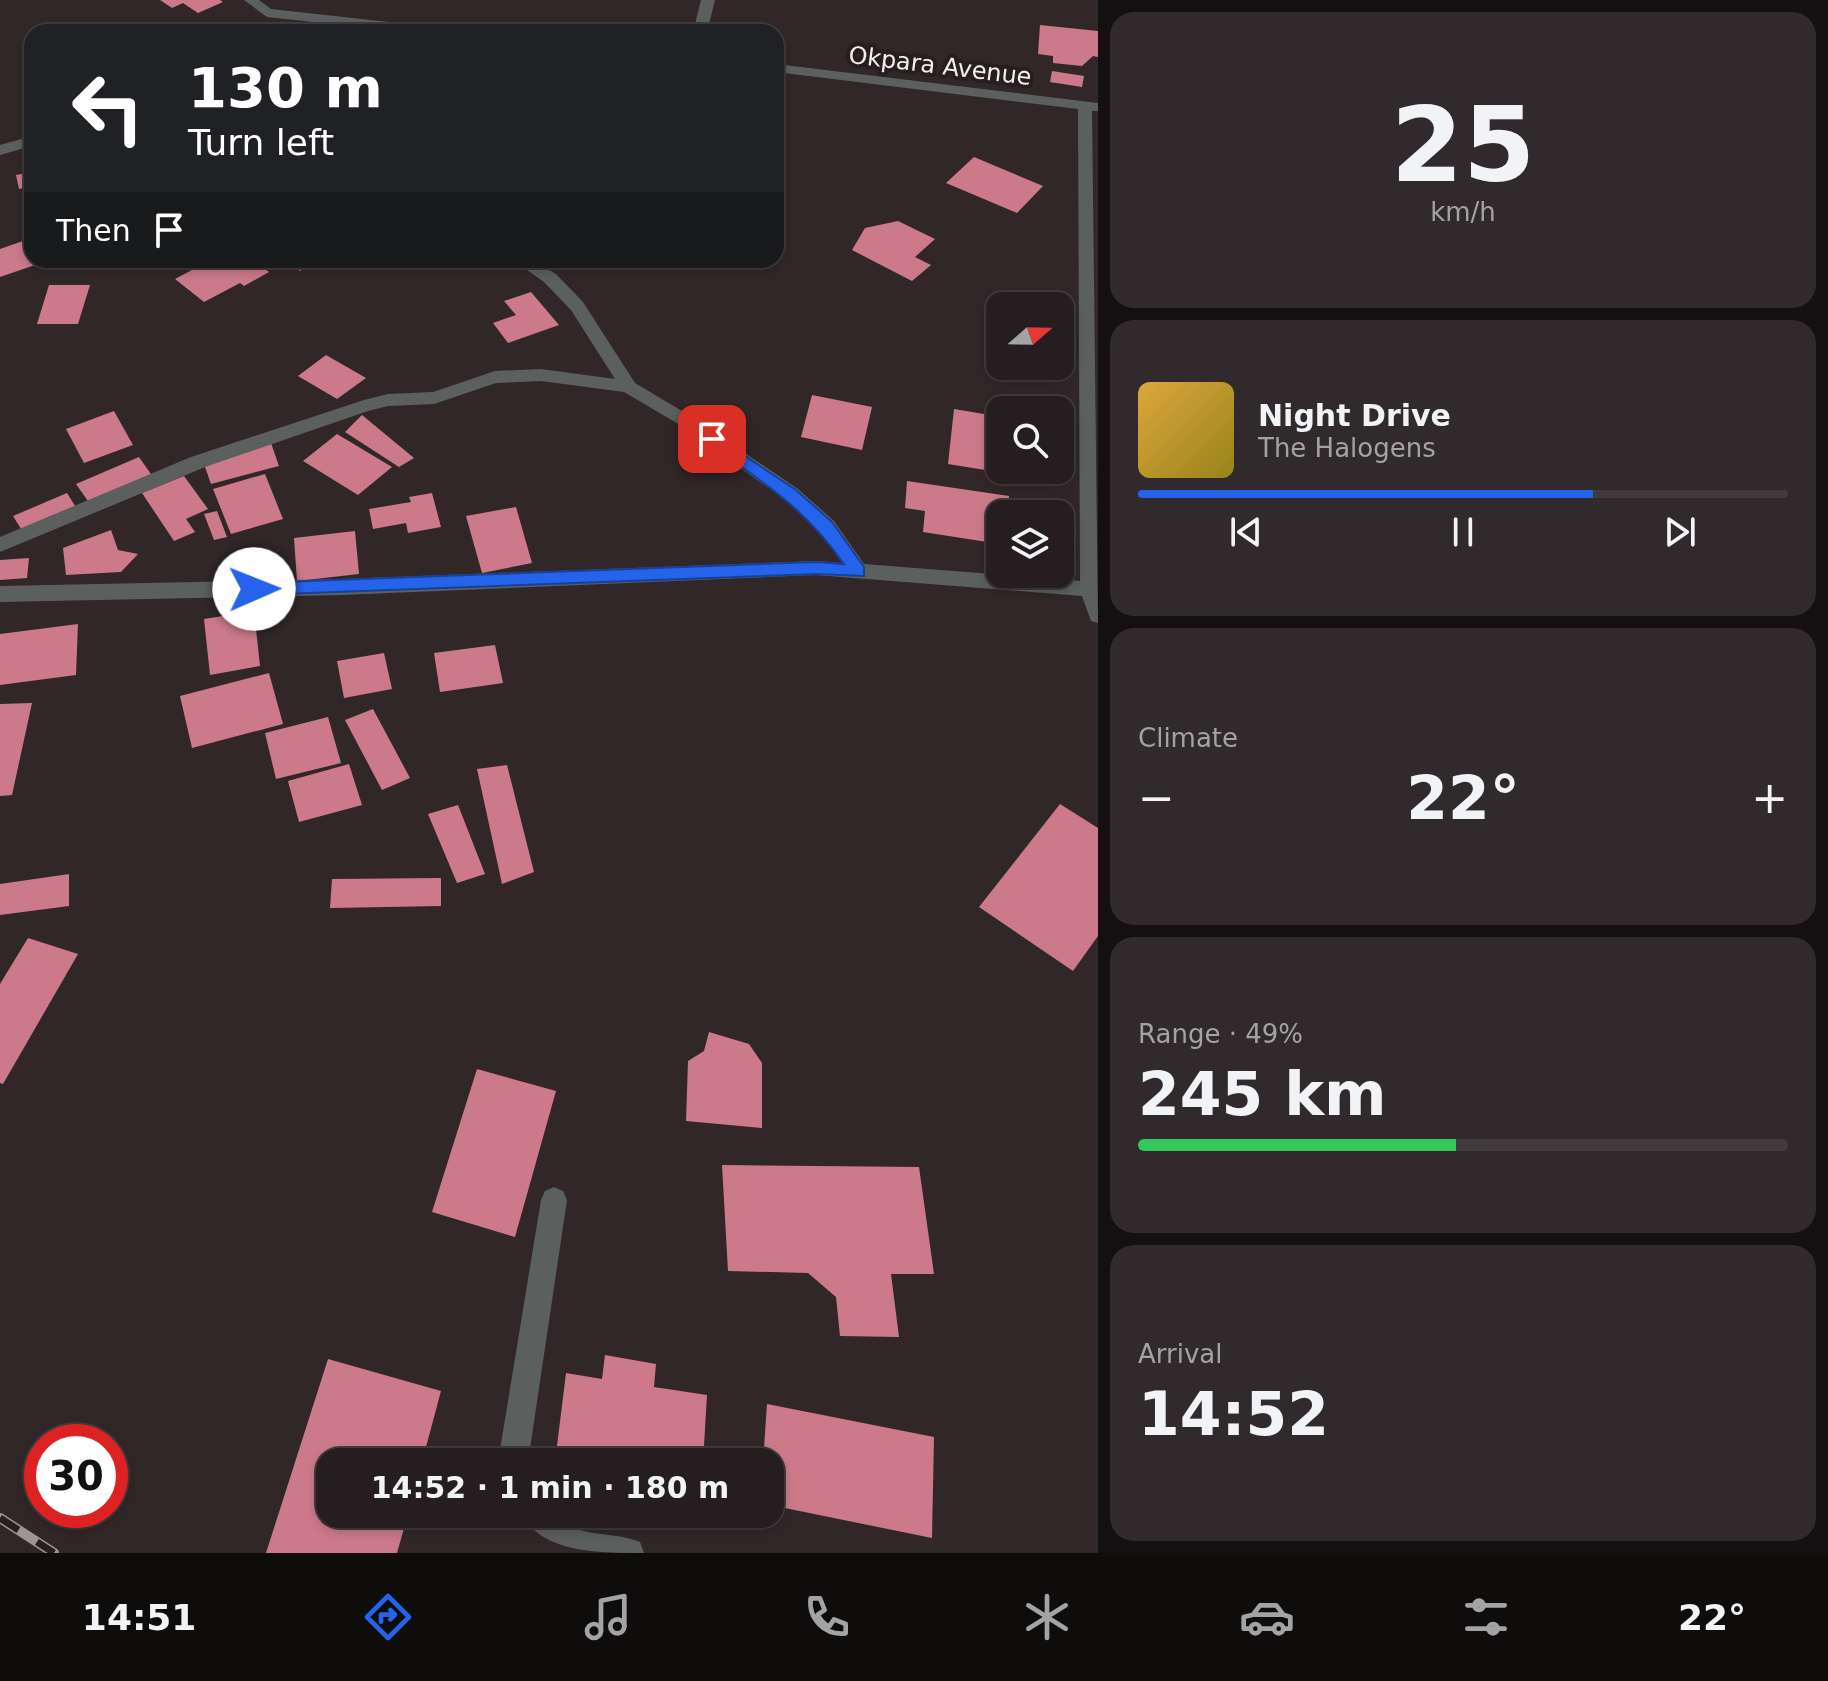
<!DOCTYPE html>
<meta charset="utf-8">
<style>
body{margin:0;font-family:"DejaVu Sans",sans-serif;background:#312a2c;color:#f1f3f6;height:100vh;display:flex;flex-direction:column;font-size:30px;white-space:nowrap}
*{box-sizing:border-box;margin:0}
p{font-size:26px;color:#a3a2a4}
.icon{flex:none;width:44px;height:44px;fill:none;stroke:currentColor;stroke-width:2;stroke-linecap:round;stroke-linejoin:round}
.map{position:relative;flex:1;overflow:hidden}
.sheet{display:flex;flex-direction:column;gap:12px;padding:12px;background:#141011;width:730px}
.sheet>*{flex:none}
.guide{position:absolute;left:24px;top:24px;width:760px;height:244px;border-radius:24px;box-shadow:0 4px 12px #0003,0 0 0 2px #423b3d;background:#202124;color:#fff;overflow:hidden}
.needle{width:52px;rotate:70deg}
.fabs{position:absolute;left:986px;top:292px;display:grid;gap:16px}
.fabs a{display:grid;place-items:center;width:88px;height:88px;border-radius:16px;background:#251d1f;box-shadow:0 4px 12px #0003,0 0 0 2px #423b3d;font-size:40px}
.speed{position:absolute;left:24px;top:1424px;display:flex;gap:16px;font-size:40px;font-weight:700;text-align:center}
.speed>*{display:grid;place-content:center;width:104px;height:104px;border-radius:50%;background:#251d1f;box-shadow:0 4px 12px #0003,0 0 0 2px #423b3d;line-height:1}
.speed .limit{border:12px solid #d22;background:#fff;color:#111}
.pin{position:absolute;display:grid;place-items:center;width:68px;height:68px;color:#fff;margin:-34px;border-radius:16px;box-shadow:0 4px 12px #0006}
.me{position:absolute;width:88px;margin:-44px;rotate:89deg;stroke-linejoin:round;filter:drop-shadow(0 0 6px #0008)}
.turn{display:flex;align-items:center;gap:28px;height:168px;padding:0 32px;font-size:36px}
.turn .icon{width:104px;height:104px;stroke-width:2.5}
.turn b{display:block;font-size:56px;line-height:68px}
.then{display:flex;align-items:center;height:76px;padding:0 32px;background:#0003;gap:16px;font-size:30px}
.big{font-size:60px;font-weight:600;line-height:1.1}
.sheet .tile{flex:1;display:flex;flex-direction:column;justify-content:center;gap:12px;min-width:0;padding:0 28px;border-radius:24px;background:#312a2c}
.sheet .dial{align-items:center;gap:0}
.dial b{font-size:104px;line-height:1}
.song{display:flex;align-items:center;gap:24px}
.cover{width:96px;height:96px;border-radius:12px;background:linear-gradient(135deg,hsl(40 70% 55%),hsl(50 70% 35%))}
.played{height:8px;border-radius:4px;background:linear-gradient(90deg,#2563eb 70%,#423b3d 70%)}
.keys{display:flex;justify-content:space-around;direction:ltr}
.heat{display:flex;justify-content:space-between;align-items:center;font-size:44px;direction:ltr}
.charge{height:12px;border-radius:6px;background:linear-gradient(90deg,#34c759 49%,#423b3d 0)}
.trip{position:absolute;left:316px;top:1448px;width:468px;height:80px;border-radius:24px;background:#251d1f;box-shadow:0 4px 12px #0003,0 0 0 2px #423b3d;font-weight:600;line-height:80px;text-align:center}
.tab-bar{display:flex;height:128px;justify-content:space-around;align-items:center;background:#0f0c0c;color:#a3a2a4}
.tab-bar .icon{width:56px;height:56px}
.tab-bar .active{color:#2563eb}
.tab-bar b{font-size:36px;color:#f1f3f6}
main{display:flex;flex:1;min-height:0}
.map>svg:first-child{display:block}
.building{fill:#cc7a8a}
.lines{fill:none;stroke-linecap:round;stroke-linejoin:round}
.minor{fill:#5b605e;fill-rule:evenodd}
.rail-casing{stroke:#9d9596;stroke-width:10}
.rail{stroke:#271e1f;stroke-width:7;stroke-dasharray:22;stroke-linecap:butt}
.route{fill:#2563eb;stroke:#184099;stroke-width:2}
.labels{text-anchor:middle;stroke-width:8;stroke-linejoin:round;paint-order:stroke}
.far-street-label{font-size:24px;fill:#f5eff0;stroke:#271e1f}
</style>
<main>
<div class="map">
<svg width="1098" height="1553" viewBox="0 0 1098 1553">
<rect width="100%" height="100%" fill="#312729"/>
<!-- building -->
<g class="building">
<polygon points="160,0 220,0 223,2 198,13 183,3 172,8"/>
<polygon points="1040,25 1098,31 1098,57 1093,56 1082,66 1053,63 1053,56 1038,54"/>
<polygon points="1052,71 1084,76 1082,87 1050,82"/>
<polygon points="974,157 1043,186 1017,213 946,183"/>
<polygon points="32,172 32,186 19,189 16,175"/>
<polygon points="898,221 935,239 915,257 931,265 912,281 852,250 865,228"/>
<polygon points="23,241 32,260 38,264 0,277 0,249"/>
<polygon points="198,260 253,260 269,272 244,286 240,283 204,302 175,279 192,270 186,266"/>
<polygon points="282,260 319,260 300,271"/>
<polygon points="49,285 90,285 78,324 37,324"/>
<polygon points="531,292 559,325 508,343 493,323 516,315 504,301"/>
<polygon points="326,355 366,378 337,399 298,376"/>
<polygon points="812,395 872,407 862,450 801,437"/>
<polygon points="954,409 990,415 989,426 1000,426 1000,470 1010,470 1010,474 948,464"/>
<polygon points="114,411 133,445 84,463 66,429"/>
<polygon points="362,415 414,458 399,467 345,432"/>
<polygon points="337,434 392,467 358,495 303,461"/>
<polygon points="271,443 279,466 211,484 204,464"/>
<polygon points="139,457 153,477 90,504 76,484"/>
<polygon points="265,474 283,519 231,534 213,489"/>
<polygon points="184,476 208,509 186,519 195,532 174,541 142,493"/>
<polygon points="907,481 1009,496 1008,514 1000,514 1000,544 923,532 925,511 905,508"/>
<polygon points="67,493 77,509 23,532 13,516"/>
<polygon points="432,493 441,527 408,533 406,523 373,529 369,509 411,502 409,497"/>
<polygon points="516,507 532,563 482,573 466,516"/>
<polygon points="217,511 227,537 214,540 204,514"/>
<polygon points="111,530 118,550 138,554 121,572 66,575 63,548"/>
<polygon points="355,531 359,574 297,581 294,538"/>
<polygon points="29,558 27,578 0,580 0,560"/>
<polygon points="254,611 260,666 210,675 204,619"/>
<polygon points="78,624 76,675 0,685 0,634"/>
<polygon points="495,645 503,683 440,692 434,653"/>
<polygon points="384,653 392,689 344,698 337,661"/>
<polygon points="269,673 283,724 192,748 180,696"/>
<polygon points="32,703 12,795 0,796 0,704"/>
<polygon points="373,709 410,778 382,790 345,720"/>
<polygon points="328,717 341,763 276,779 265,733"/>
<polygon points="349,764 362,805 299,822 288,781"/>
<polygon points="507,765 534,872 502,884 477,769"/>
<polygon points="1060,804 1098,828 1098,936 1073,971 979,907"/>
<polygon points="458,805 485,874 457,883 428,814"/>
<polygon points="69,874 69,906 0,915 0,884"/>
<polygon points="441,878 441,906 330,908 332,879"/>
<polygon points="28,938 78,954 3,1084 0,1083 0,984"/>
<polygon points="709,1032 749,1044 762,1063 762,1128 686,1121 688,1061 704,1051"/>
<polygon points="477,1069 556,1091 515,1237 432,1212"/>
<polygon points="722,1165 919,1167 934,1274 891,1274 899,1337 840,1336 836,1297 808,1273 728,1271"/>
<polygon points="605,1355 656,1364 654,1387 707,1395 703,1462 555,1462 566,1373 602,1379"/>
<polygon points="328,1359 441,1391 422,1462 330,1462 330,1514 408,1514 397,1553 266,1553"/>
<polygon points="767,1404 934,1437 932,1538 770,1505 770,1462 763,1462"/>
</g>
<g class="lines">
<!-- minor -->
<g class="minor">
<polygon points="244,0 259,0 271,9 443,28 450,32 404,32 267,17"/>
<polygon points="701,0 715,0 707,32 693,32"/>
<polygon points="776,64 1098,103 1098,111 1092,111 1098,623 1091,621 1082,596 816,575 341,595 0,602 0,586 341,579 816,561 842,563 820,531 784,499 680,425 624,392 541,381 496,383 434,404 388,406 368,411 205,467 0,552 0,537 191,457 364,400 388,394 433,392 495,371 541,369 615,379 571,310 544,282 513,260 533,260 556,274 583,302 635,383 692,417 798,489 834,521 864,564 1080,581 1078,109 776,72"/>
<polygon points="32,136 32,146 0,155 0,145"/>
<polygon points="554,1187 563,1191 567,1200 528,1462 498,1462 541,1200 545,1191"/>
<path d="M521 1514H556C578 1540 611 1530 640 1542L644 1553C597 1553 543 1553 521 1514Z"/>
</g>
<defs>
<polyline id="rail" points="0,1518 54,1553"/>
</defs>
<!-- rail casing -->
<use href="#rail" class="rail-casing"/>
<!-- rail -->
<use href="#rail" class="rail"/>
</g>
<!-- route -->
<path class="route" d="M712 434 796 490 832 522 864 567V576L816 574 254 595 246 589 254 583 816 562 844 564C805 508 762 481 707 443L705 439Z"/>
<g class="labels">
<!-- far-street labels -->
<g class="far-street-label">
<text transform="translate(940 66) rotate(7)" y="8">Okpara Avenue</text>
</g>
</g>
</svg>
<div class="fabs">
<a><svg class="needle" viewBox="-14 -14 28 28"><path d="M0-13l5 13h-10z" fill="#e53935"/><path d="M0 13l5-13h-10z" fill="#a3a2a4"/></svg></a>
<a><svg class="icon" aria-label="search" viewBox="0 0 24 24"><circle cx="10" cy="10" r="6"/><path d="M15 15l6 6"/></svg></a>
<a><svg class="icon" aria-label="layers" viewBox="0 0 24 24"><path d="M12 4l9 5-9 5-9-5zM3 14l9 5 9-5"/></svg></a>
</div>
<div class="speed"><div class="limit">30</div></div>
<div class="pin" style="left:712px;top:439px;background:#d93025"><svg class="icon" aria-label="arrive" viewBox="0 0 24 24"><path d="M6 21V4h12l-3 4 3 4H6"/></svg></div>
<svg class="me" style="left:254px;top:589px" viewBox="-20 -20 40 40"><circle r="19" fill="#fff"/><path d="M0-13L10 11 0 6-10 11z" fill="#2563eb"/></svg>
<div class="trip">14:52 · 1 min · 180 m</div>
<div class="guide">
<div class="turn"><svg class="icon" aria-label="left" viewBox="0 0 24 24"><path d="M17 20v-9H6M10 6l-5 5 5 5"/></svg><div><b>130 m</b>Turn left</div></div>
<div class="then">Then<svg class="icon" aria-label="arrive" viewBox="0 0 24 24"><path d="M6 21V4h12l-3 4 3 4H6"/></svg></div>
</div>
</div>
<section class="sheet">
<div class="tile dial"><b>25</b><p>km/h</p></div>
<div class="tile">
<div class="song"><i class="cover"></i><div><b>Night Drive</b><p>The Halogens</p></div></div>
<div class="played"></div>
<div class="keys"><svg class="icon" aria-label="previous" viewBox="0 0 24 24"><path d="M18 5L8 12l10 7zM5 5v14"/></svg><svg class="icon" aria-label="pause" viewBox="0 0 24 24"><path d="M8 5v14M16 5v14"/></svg><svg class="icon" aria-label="next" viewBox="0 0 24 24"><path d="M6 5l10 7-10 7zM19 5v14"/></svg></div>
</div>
<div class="tile"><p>Climate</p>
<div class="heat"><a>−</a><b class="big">22°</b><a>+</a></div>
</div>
<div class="tile"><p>Range · 49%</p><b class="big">245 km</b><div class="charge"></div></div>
<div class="tile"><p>Arrival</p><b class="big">14:52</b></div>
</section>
</main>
<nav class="tab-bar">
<b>14:51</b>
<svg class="icon active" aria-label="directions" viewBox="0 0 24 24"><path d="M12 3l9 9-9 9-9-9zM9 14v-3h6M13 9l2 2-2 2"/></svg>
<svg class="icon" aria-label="music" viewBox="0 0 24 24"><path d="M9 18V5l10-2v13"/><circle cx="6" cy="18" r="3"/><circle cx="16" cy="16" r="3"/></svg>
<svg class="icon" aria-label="phone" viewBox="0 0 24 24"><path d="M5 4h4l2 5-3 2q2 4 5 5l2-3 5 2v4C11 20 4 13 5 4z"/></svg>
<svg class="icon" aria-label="climate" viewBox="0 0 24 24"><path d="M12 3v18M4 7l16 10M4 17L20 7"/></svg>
<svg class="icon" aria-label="car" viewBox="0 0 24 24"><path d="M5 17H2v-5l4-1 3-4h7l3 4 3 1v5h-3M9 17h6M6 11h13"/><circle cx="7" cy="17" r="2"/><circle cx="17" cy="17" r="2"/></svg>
<svg class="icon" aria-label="filters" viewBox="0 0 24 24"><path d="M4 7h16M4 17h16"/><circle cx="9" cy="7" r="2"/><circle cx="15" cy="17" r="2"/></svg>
<b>22°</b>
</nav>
